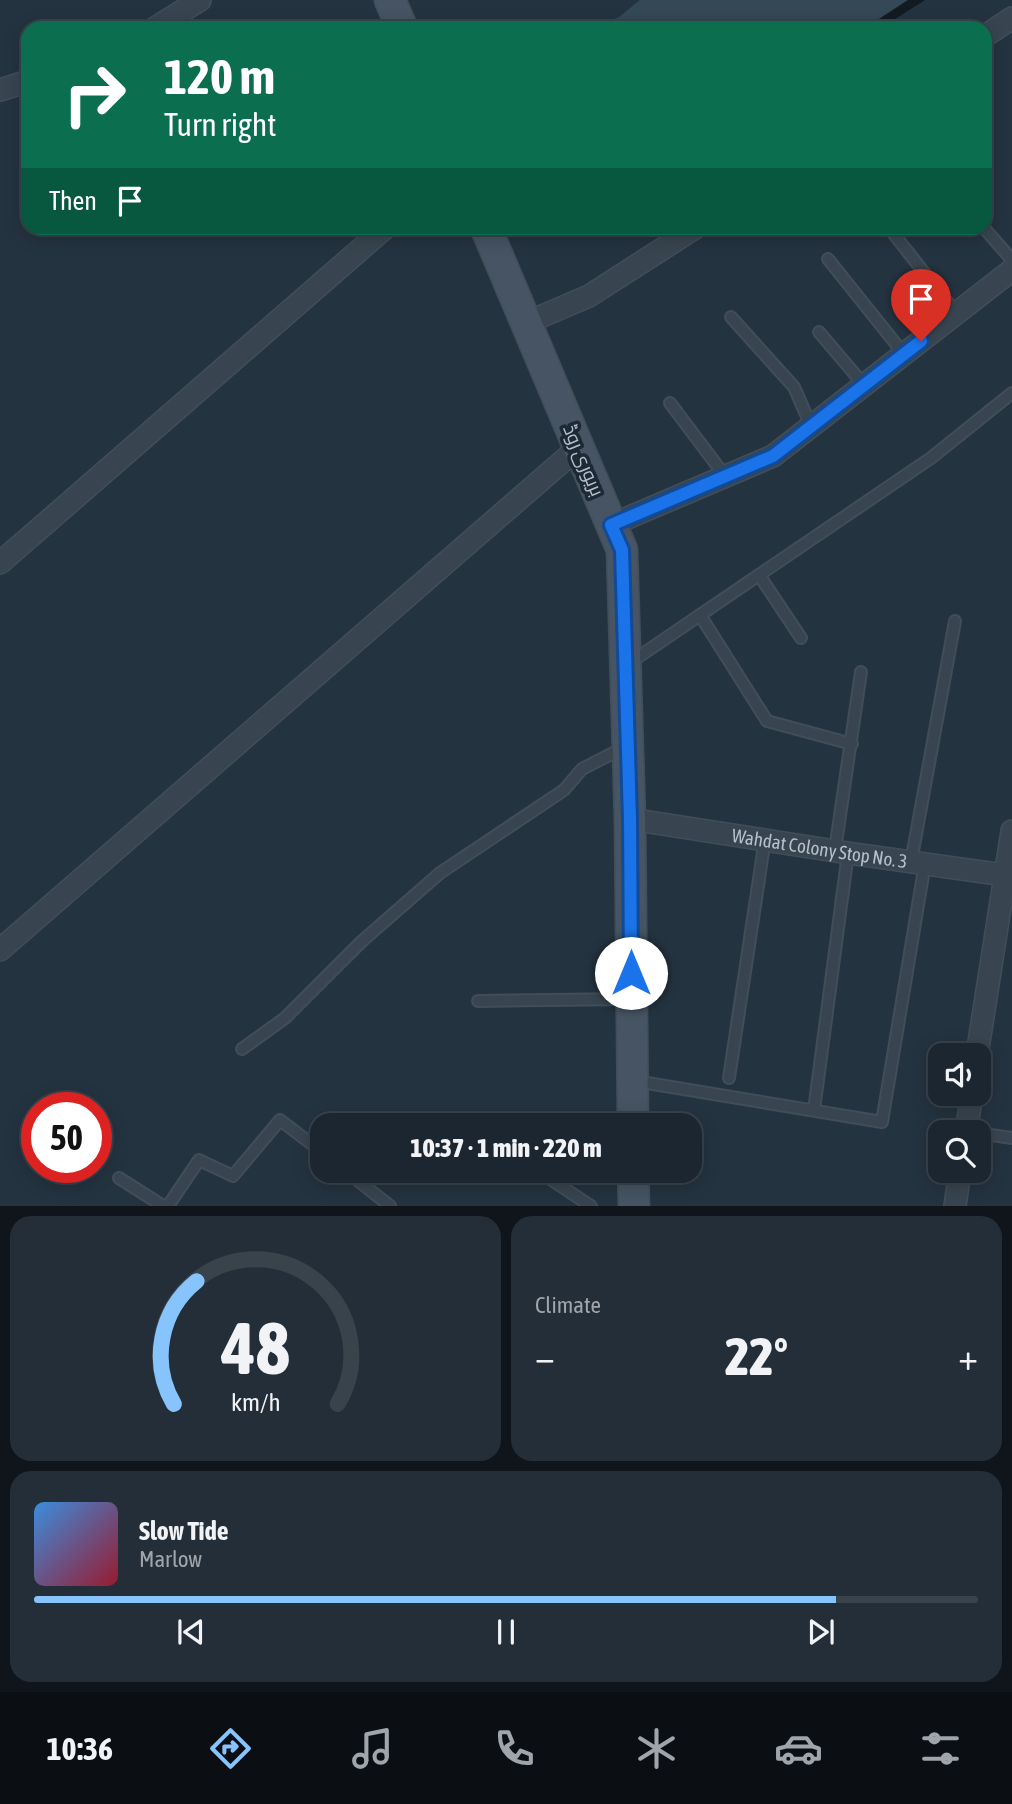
<!DOCTYPE html>
<meta charset="utf-8">
<style>
body{margin:0;font-family:"Asap Condensed",Cairo,sans-serif;background:#242e38;color:#f1f3f6;height:100vh;display:flex;flex-direction:column;font-size:26px;white-space:nowrap}
*{box-sizing:border-box;margin:0}
p{font-size:23px;color:#a0a5ab}
.icon{flex:none;width:38px;height:38px;fill:none;stroke:currentColor;stroke-width:2;stroke-linecap:round;stroke-linejoin:round}
.map{position:relative;height:1206px;overflow:hidden}
.drawer{display:flex;flex-direction:column;gap:10px;padding:10px;background:#0f151a;flex:1}
.drawer>*{flex:none}
.guide{position:absolute;left:21px;top:21px;width:971px;height:214px;border-radius:21px;box-shadow:0 4px 18px #0003,0 0 0 2px #39434c;background:#0b6e4f;color:#fff;overflow:hidden}
.fabs{position:absolute;left:928px;top:1043px;display:grid;gap:14px}
.fabs a{display:grid;place-items:center;width:63px;height:63px;border-radius:14px;background:#1b2630;box-shadow:0 4px 18px #0003,0 0 0 2px #39434c;font-size:35px}
.speed{position:absolute;left:21px;top:1092px;display:flex;gap:14px;font-size:35px;font-weight:700;text-align:center}
.speed>*{display:grid;place-content:center;width:91px;height:91px;border-radius:50%;background:#1b2630;box-shadow:0 4px 18px #0003,0 0 0 2px #39434c;line-height:1}
.speed .limit{border:10px solid #d22;background:#fff;color:#111}
.pin{position:absolute;display:grid;place-items:center;width:60px;height:60px;color:#fff;margin:-72px -30px;border-radius:50% 50% 50% 0;rotate:-45deg;box-shadow:0 0 7px #0007}
.pin .icon{rotate:45deg}
.me{position:absolute;width:77px;margin:-38px;rotate:0deg;stroke-linejoin:round;filter:drop-shadow(0 0 5px #0008)}
.turn{display:flex;align-items:center;gap:24px;height:147px;padding:0 28px;font-size:32px}
.turn .icon{width:91px;height:91px;stroke-width:2.5}
.turn b{display:block;font-size:49px;line-height:60px}
.then{display:flex;align-items:center;height:66px;padding:0 28px;background:#0003;gap:14px;font-size:26px}
.big{font-size:52px;font-weight:800;line-height:1.1}
.drawer .widget{flex:1;display:flex;flex-direction:column;justify-content:center;gap:10px;min-width:0;padding:0 24px;border-radius:21px;background:#242e38}
.drawer .dial{align-items:center;gap:0}
.dial svg{height:182px;overflow:visible;fill:none;stroke:#39434c;stroke-width:7;stroke-linecap:round;text-anchor:middle}
.dial text{fill:#f1f3f6;stroke:none}
.song{display:flex;align-items:center;gap:21px}
.cover{width:84px;height:84px;border-radius:10px;background:linear-gradient(135deg,hsl(210 70% 55%),hsl(350 70% 35%))}
.played{height:7px;border-radius:4px;background:linear-gradient(90deg,#87c3fc 85%,#39434c 85%)}
.keys{display:flex;justify-content:space-around;direction:ltr}
.heat{display:flex;justify-content:space-between;align-items:center;font-size:38px;direction:ltr}
.drawer .tiles{flex:1;display:grid;gap:10px;grid-template-columns:1fr 1fr}
.widget:last-child{grid-column:span 2}
.trip{position:absolute;left:310px;top:1113px;width:392px;height:70px;border-radius:21px;background:#1b2630;box-shadow:0 4px 18px #0003,0 0 0 2px #39434c;font-weight:800;line-height:70px;text-align:center}
.dock{display:flex;height:112px;justify-content:space-around;align-items:center;background:#0b0f13;color:#a0a5ab}
.dock .icon{width:49px;height:49px}
.dock .active{color:#87c3fc}
.dock b{font-size:32px;color:#f1f3f6}
.map>svg:first-child{display:block}
.shadow{fill:#0007}
.building{fill:#354856}
.lines{fill:none;stroke-linecap:round;stroke-linejoin:round}
.service-casing{stroke:#414e59;stroke-width:14}
.minor-casing{stroke:#414e59;stroke-width:24}
.secondary-casing{stroke:#414e59;stroke-width:33}
.service{stroke:#384550;stroke-width:10}
.minor{stroke:#384550;stroke-width:21}
.secondary{stroke:#465463;stroke-width:30}
.route-casing{stroke:#114b97;stroke-width:18}
.route{stroke:#1a73e8;stroke-width:12}
.labels{text-anchor:middle;stroke-width:7;stroke-linejoin:round;paint-order:stroke}
.street-label{font-size:19px;fill:#b4c0ca;stroke:#1d2a35}
</style>
<div class="map">
<svg width="1012" height="1206" viewBox="0 0 1012 1206">
<rect width="100%" height="100%" fill="#243340"/>
<!-- shadow -->
<polygon class="shadow" points="643,0 925,0 881,28 596,28 620,19"/>
<!-- building -->
<polygon class="building" points="640,0 908,0 865,28 592,28 619,17"/>
<g class="lines">
<defs>
<g id="service">
<polyline points="889,228 956,313"/>
<polyline points="984,228 1012,260"/>
<polyline points="828,259 904,354"/>
<polyline points="731,317 794,387 811,426"/>
<polyline points="819,332 864,385"/>
<polyline points="670,403 725,476"/>
<polyline points="759,575 801,638"/>
<polyline points="700,615 767,721 852,744"/>
<polyline points="628,664 931,458 1012,393"/>
<polyline points="835,850 861,672"/>
<polyline points="911,862 955,621"/>
<polyline points="478,1001 628,999"/>
<polyline points="242,1049 285,1018 361,942 440,873 564,790 582,769 625,747"/>
<polyline points="729,1078 765,839"/>
<polyline points="635,1081 882,1122 925,863"/>
<polyline points="814,1110 848,853"/>
<polyline points="978,1133 1012,1138"/>
<polyline points="346,1171 390,1206"/>
<polyline points="541,1173 591,1206"/>
<polyline points="119,1178 163,1206"/>
<polyline points="168,1206 199,1160 233,1176 280,1120 322,1152"/>
</g>
<g id="minor">
<polyline points="155,28 200,0"/>
<polyline points="985,36 1012,18"/>
<polyline points="0,90 28,81"/>
<polyline points="526,323 589,296 695,228"/>
<polyline points="611,525 773,456 1012,270"/>
<polyline points="0,563 385,228"/>
<path id="s1" d="M630 819 848 853 1012 876"/>
<polyline points="0,950 579,447"/>
<polyline points="977,1055 1012,831"/>
<polyline points="966,1132 972,1094"/>
<polyline points="955,1206 960,1171"/>
</g>
<g id="secondary">
<polyline points="390,0 402,28"/>
<polyline points="486,228 622,550 630,819 633,1125"/>
<polyline points="633,1171 634,1206"/>
</g>
</defs>
<!-- service casing -->
<use href="#service" class="service-casing"/>
<!-- minor casing -->
<use href="#minor" class="minor-casing"/>
<!-- secondary casing -->
<use href="#secondary" class="secondary-casing"/>
<!-- service -->
<use href="#service" class="service"/>
<!-- minor -->
<use href="#minor" class="minor"/>
<!-- secondary -->
<use href="#secondary" class="secondary"/>
</g>
<g class="lines">
<defs>
<polyline id="route" points="631,973 630,819 622,550 611,525 773,456 921,341"/>
</defs>
<!-- route casing -->
<use href="#route" class="route-casing"/>
<!-- route -->
<use href="#route" class="route"/>
</g>
<g class="labels">
<!-- street labels -->
<g class="street-label">
<text transform="translate(584 460) rotate(67)" y="7">بریوری روڈ</text>
<text dy="7" stroke="none"><textPath href="#s1" startOffset="192">Wahdat Colony Stop No. 3</textPath></text>
</g>
</g>
</svg>
<div class="fabs">
<a><svg class="icon" aria-label="sound" viewBox="0 0 24 24"><path d="M4 9h4l5-4v14l-5-4H4zM17 9q2 3 0 6"/></svg></a>
<a><svg class="icon" aria-label="search" viewBox="0 0 24 24"><circle cx="10" cy="10" r="6"/><path d="M15 15l6 6"/></svg></a>
</div>
<div class="speed"><div class="limit">50</div></div>
<div class="pin" style="left:921px;top:341px;background:#d93025"><svg class="icon" aria-label="arrive" viewBox="0 0 24 24"><path d="M6 21V4h12l-3 4 3 4H6"/></svg></div>
<svg class="me" style="left:631px;top:973px" viewBox="-20 -20 40 40"><circle r="19" fill="#fff"/><path d="M0-13L10 11 0 6-10 11z" fill="#1a73e8"/></svg>
<div class="trip">10:37 · 1 min · 220 m</div>
<div class="guide">
<div class="turn"><svg class="icon" aria-label="right" viewBox="0 0 24 24"><path d="M7 20v-9h11M14 6l5 5-5 5"/></svg><div><b>120 m</b>Turn right</div></div>
<div class="then">Then<svg class="icon" aria-label="arrive" viewBox="0 0 24 24"><path d="M6 21V4h12l-3 4 3 4H6"/></svg></div>
</div>
</div>
<section class="drawer">
<div class="tiles">
<div class="widget dial"><svg viewBox="0 0 100 80">
<path d="M14 69A42 42 0 1 1 86 69"/>
<path d="M14 69A42 42 0 0 1 24 15" stroke="#87c3fc"/>
<text x="50" y="56" font-size="32" font-weight="700">48</text>
<text x="50" y="72" font-size="11">km/h</text>
</svg></div>
<div class="widget"><p>Climate</p>
<div class="heat"><a>−</a><b class="big">22°</b><a>+</a></div>
</div>
<div class="widget">
<div class="song"><i class="cover"></i><div><b>Slow Tide</b><p>Marlow</p></div></div>
<div class="played"></div>
<div class="keys"><svg class="icon" aria-label="previous" viewBox="0 0 24 24"><path d="M18 5L8 12l10 7zM5 5v14"/></svg><svg class="icon" aria-label="pause" viewBox="0 0 24 24"><path d="M8 5v14M16 5v14"/></svg><svg class="icon" aria-label="next" viewBox="0 0 24 24"><path d="M6 5l10 7-10 7zM19 5v14"/></svg></div>
</div>
</div>
</section>
<nav class="dock">
<b>10:36</b>
<svg class="icon active" aria-label="directions" viewBox="0 0 24 24"><path d="M12 3l9 9-9 9-9-9zM9 14v-3h6M13 9l2 2-2 2"/></svg>
<svg class="icon" aria-label="music" viewBox="0 0 24 24"><path d="M9 18V5l10-2v13"/><circle cx="6" cy="18" r="3"/><circle cx="16" cy="16" r="3"/></svg>
<svg class="icon" aria-label="phone" viewBox="0 0 24 24"><path d="M5 4h4l2 5-3 2q2 4 5 5l2-3 5 2v4C11 20 4 13 5 4z"/></svg>
<svg class="icon" aria-label="climate" viewBox="0 0 24 24"><path d="M12 3v18M4 7l16 10M4 17L20 7"/></svg>
<svg class="icon" aria-label="car" viewBox="0 0 24 24"><path d="M5 17H2v-5l4-1 3-4h7l3 4 3 1v5h-3M9 17h6M6 11h13"/><circle cx="7" cy="17" r="2"/><circle cx="17" cy="17" r="2"/></svg>
<svg class="icon" aria-label="filters" viewBox="0 0 24 24"><path d="M4 7h16M4 17h16"/><circle cx="9" cy="7" r="2"/><circle cx="15" cy="17" r="2"/></svg>
</nav>
